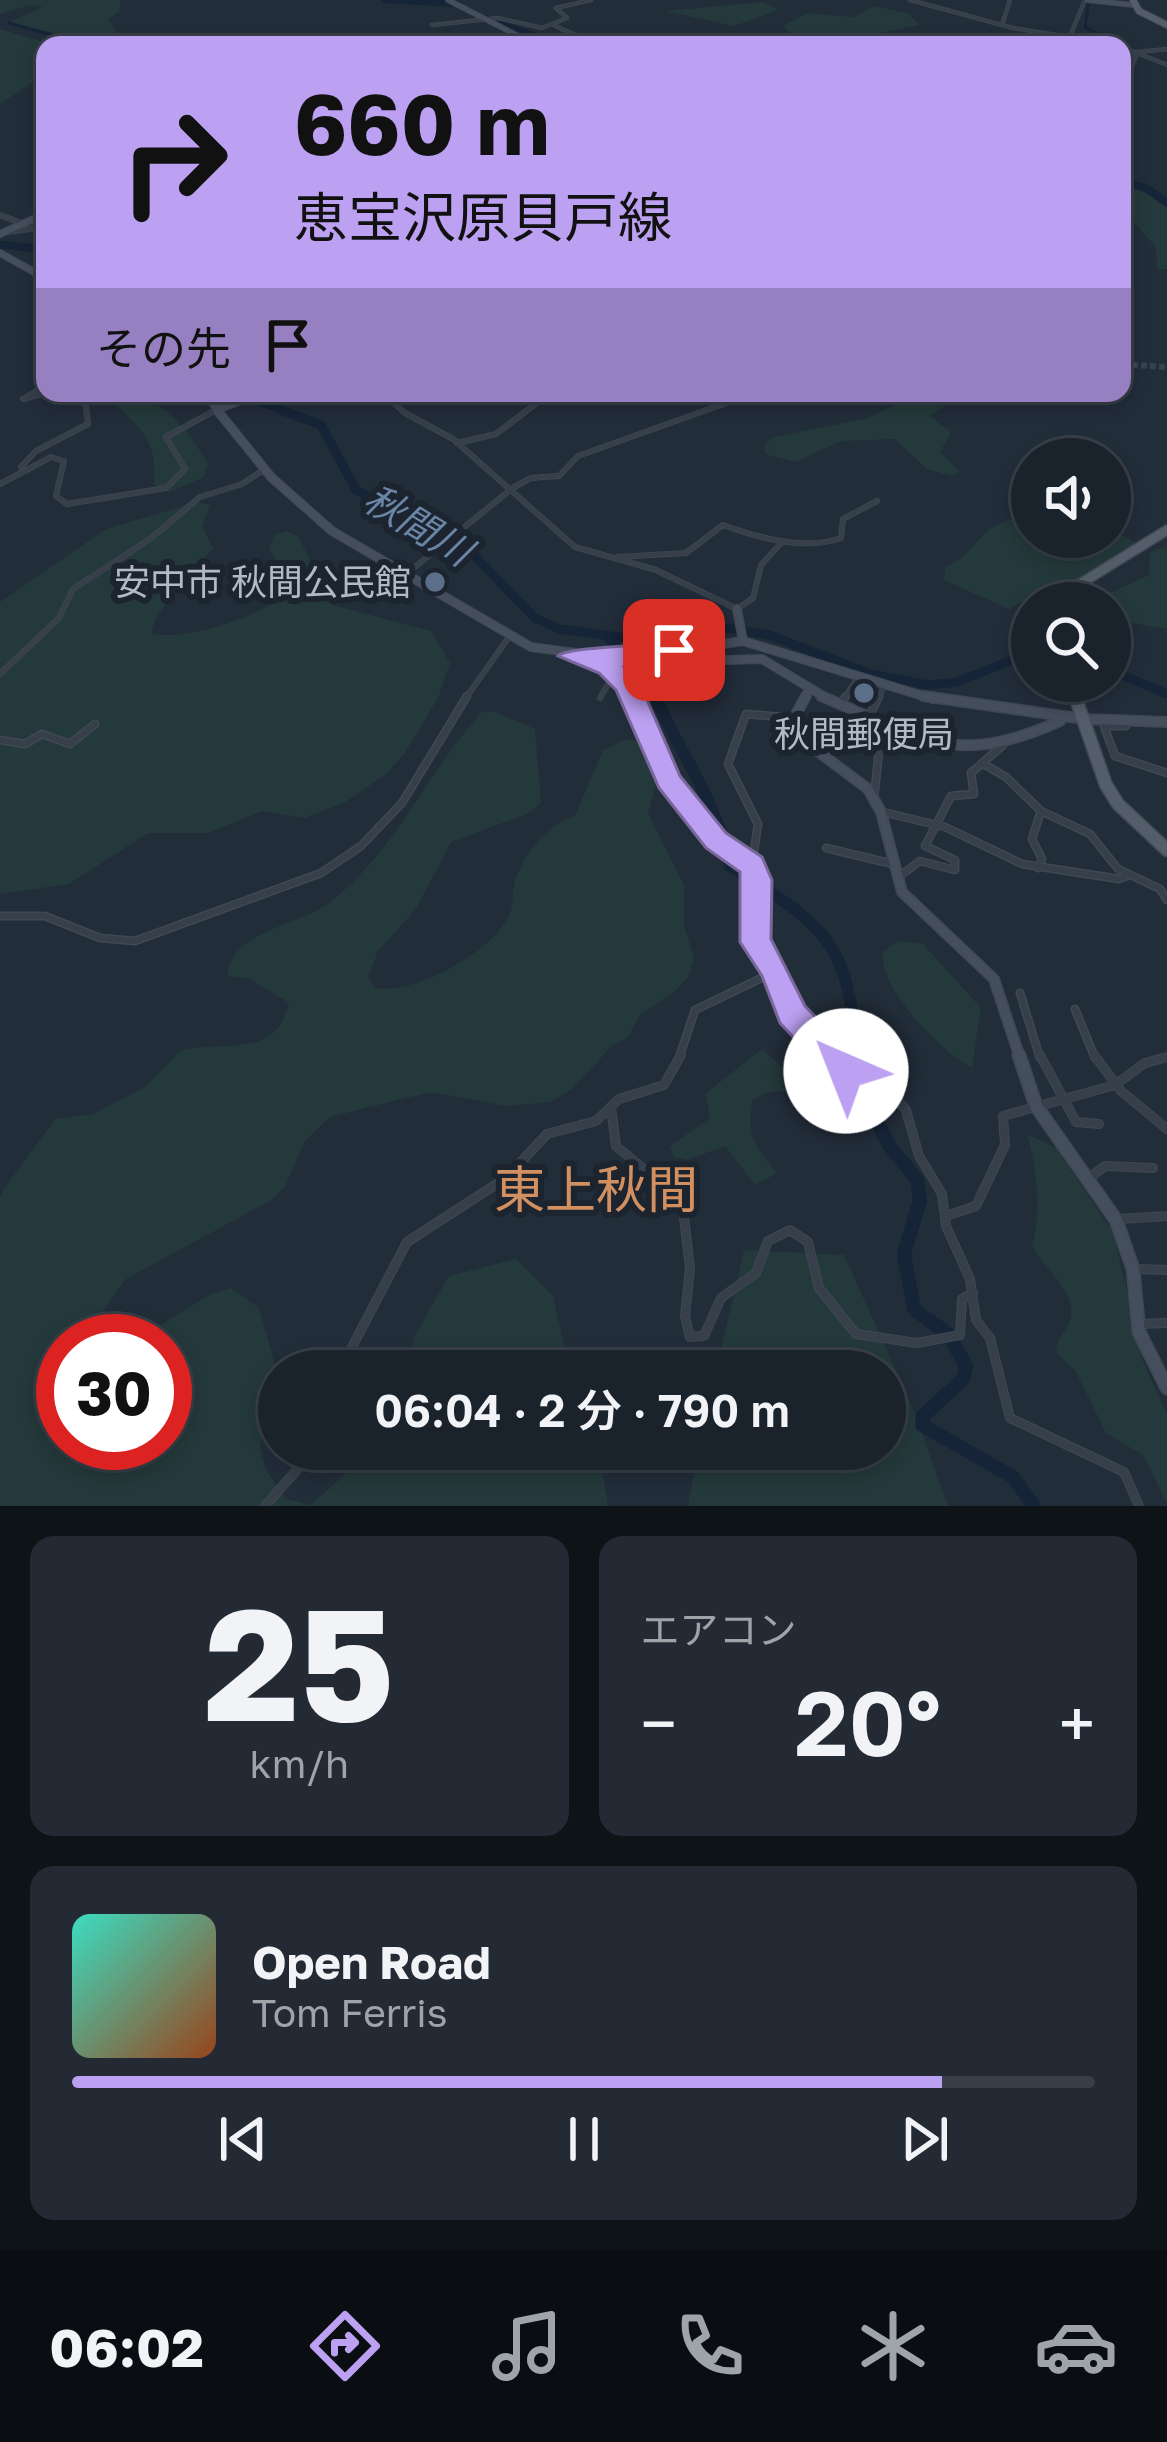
<!DOCTYPE html>
<html lang="ja">
<meta charset="utf-8">
<style>
body{margin:0;font-family:"Golos Text","Noto Sans JP",sans-serif;background:#232a34;color:#f1f3f6;height:100vh;display:flex;flex-direction:column;font-size:45px;white-space:nowrap}
*{box-sizing:border-box;margin:0}
p{font-size:39px;color:#9fa4a9}
.icon{flex:none;width:66px;height:66px;fill:none;stroke:currentColor;stroke-width:2;stroke-linecap:round;stroke-linejoin:round}
.map{position:relative;height:1506px;overflow:hidden}
.drawer{display:flex;flex-direction:column;gap:30px;padding:30px;background:#0e1318;flex:1}
.drawer>*{flex:none}
.guide{position:absolute;left:36px;top:36px;width:1095px;height:366px;border-radius:24px;box-shadow:0 6px 18px #0003,0 0 0 3px #383f48;background:#bca0f2;color:#111;overflow:hidden}
.controls{position:absolute;left:1011px;top:438px;display:grid;gap:24px}
.controls a{display:grid;place-items:center;width:120px;height:120px;border-radius:50%;background:#1a222c;box-shadow:0 6px 18px #0003,0 0 0 3px #383f48;font-size:60px}
.speed{position:absolute;left:36px;top:1314px;display:flex;gap:24px;font-size:60px;font-weight:700;text-align:center}
.speed>*{display:grid;place-content:center;width:156px;height:156px;border-radius:50%;background:#1a222c;box-shadow:0 6px 18px #0003,0 0 0 3px #383f48;line-height:1}
.speed .limit{border:18px solid #d22;background:#fff;color:#111}
.pin{position:absolute;display:grid;place-items:center;width:102px;height:102px;color:#fff;margin:-51px;border-radius:24px;box-shadow:0 6px 18px #0006}
.me{position:absolute;width:132px;margin:-66px;rotate:316deg;stroke-linejoin:round;filter:drop-shadow(0 0 9px #0008)}
.turn{display:flex;align-items:center;gap:42px;height:252px;padding:0 60px;font-size:54px}
.turn .icon{width:156px;height:156px;stroke-width:2.5}
.turn b{display:block;font-size:84px;line-height:102px}
.then{display:flex;align-items:center;height:114px;padding:0 60px;background:#0003;gap:24px;font-size:45px}
.big{font-size:90px;font-weight:600;line-height:1.1}
.drawer .card{flex:1;display:flex;flex-direction:column;justify-content:center;gap:18px;min-width:0;padding:0 42px;border-radius:24px;background:#232a34}
.drawer .dial{align-items:center;gap:0}
.dial b{font-size:156px;line-height:1}
.song{display:flex;align-items:center;gap:36px}
.cover{width:144px;height:144px;border-radius:18px;background:linear-gradient(135deg,hsl(170 70% 55%),hsl(20 70% 35%))}
.played{height:12px;border-radius:6px;background:linear-gradient(90deg,#bca0f2 85%,#383f48 85%)}
.keys{display:flex;justify-content:space-around;direction:ltr}
.heat{display:flex;justify-content:space-between;align-items:center;font-size:66px;direction:ltr}
.drawer .tiles{flex:1;display:grid;gap:30px;grid-template-columns:1fr 1fr}
.card:last-child{grid-column:span 2}
.trip{position:absolute;left:258px;top:1350px;width:648px;height:120px;border-radius:60px;background:#1a222c;box-shadow:0 6px 18px #0003,0 0 0 3px #383f48;font-weight:600;line-height:120px;text-align:center}
.menu{display:flex;height:192px;justify-content:space-around;align-items:center;background:#0a0e12;color:#9fa4a9}
.menu .icon{width:84px;height:84px}
.menu .active{color:#bca0f2}
.menu b{font-size:54px;color:#f1f3f6}
.map>svg:first-child{display:block}
.green{fill:#24393b}
.lines{fill:none;stroke-linecap:round;stroke-linejoin:round}
.stream{stroke:#162437;stroke-width:3}
.river-far4{stroke:#162437;stroke-width:6}
.river-far3{stroke:#162437;stroke-width:8}
.river-far2{stroke:#162437;stroke-width:9}
.river-far1{stroke:#162437;stroke-width:12}
.river{stroke:#162437;stroke-width:14}
.secondary-tunnel{stroke:#37424f;stroke-width:6;stroke-dasharray:6 3;stroke-linecap:butt}
.street-far3-casing{stroke:#3f4853;stroke-width:4.5}
.street-far2-casing{stroke:#3f4853;stroke-width:6}
.street-far1-casing{stroke:#3f4853;stroke-width:9}
.street-casing{stroke:#3f4853;stroke-width:10}
.secondary-far4-casing{stroke:#3f4853;stroke-width:6}
.secondary-far3-casing{stroke:#3f4853;stroke-width:8}
.secondary-far2-casing{stroke:#3f4853;stroke-width:10}
.secondary-far1-casing{stroke:#3f4853;stroke-width:12}
.secondary-casing{stroke:#3f4853;stroke-width:15}
.primary-far2-casing{stroke:#3f4853;stroke-width:8}
.primary-far1-casing{stroke:#3f4853;stroke-width:12}
.primary-casing{stroke:#3f4853;stroke-width:15}
.street-far3{stroke:#363f4a;stroke-width:3}
.street-far2{stroke:#363f4a;stroke-width:4.5}
.street-far1{stroke:#363f4a;stroke-width:6}
.street{stroke:#363f4a;stroke-width:8}
.secondary-far4{stroke:#444e5d;stroke-width:4.5}
.secondary-far3{stroke:#444e5d;stroke-width:6}
.secondary-far2{stroke:#444e5d;stroke-width:8}
.secondary-far1{stroke:#444e5d;stroke-width:9}
.secondary{stroke:#444e5d;stroke-width:12}
.primary-far2{stroke:#545e6a;stroke-width:6}
.primary-far1{stroke:#545e6a;stroke-width:9}
.primary{stroke:#545e6a;stroke-width:12}
.route{fill:#bca0f2;stroke:#7a689d;stroke-width:3}
.service-dot{fill:#5c6f8a;stroke:#1b242f;stroke-width:4.5}
.labels{text-anchor:middle;stroke-width:12;stroke-linejoin:round;paint-order:stroke}
.poi-label{font-size:36px;fill:#b1bac6;stroke:#1b242f;text-anchor:end}
.water-label{font-size:39px;font-style:italic;fill:#6a85a5;stroke:#1b242f}
.near-quarter-label{font-size:51px;fill:#d28f60;stroke:#1b242f}
</style>
<div class="map">
<svg width="1167" height="1506" viewBox="0 0 1167 1506">
<rect width="100%" height="100%" fill="#222d3a"/>
<!-- green -->
<g class="green">
<polygon points="0,0 121,0 119,12 108,19 125,44 99,45 10,22 43,7 30,5 0,14"/>
<polygon points="763,2 779,10 734,26 665,11"/>
<polygon points="874,6 907,13 920,25 866,36 913,35 918,41 791,45 791,33 783,26 808,13 854,17"/>
<polygon points="0,29 54,45 45,45 45,74 0,104"/>
<polygon points="1122,182 1167,204 1167,269 1157,269 1156,247 1122,209"/>
<path d="M105 393C159 393 180 419 208 463L204 477 169 492 154 485C158 431 135 428 105 393Z"/>
<polygon points="920,393 948,393 955,399 930,416 951,432 940,452 959,471 952,476 927,469 895,439 841,441 796,462 765,454 764,445 774,437 868,418"/>
<path d="M197 502 211 505 202 526 213 548 157 615 151 633C180 643 273 614 289 589L269 547 274 535 287 531 298 536 333 605 431 631 450 663 438 698 405 753 386 774 344 803 304 818 262 811 209 833H148L69 884 0 894V602L106 529Z"/>
<path d="M1023 516 1032 523V537H1110V529L1136 543 1046 603 1023 601 1009 609 944 580 945 567C982 551 972 527 1023 516Z"/>
<polygon points="1167,546 1167,629 1110,619 1110,603 1088,603 1149,575 1150,552"/>
<path d="M482 712H495L535 729 541 803 527 814 451 842 416 909 378 951 368 978 375 988C414 995 490 953 508 917 514 907 512 900 513 890 519 858 545 825 575 816L603 750 627 739 644 743 660 768 648 814 684 885V925L694 958 688 977 674 992 640 1015 628 1037 612 1046 572 1089 551 1102 505 1106 431 1092 330 1117 305 1141 285 1187 270 1201 126 1279 81 1341H63V1443H165V1341H134L211 1294 231 1288 259 1308 274 1361 260 1447 266 1470 286 1499 311 1505 373 1449H599L608 1506H0V1197L4 1189 55 1119 93 1114 145 1087 180 1051C222 1039 276 1061 289 1003L248 978 227 976C231 929 301 927 333 900 400 845 427 771 482 712Z"/>
<path d="M898 941 923 944 981 1008 972 1068C942 1052 877 988 883 952Z"/>
<path d="M762 1049 790 1075 824 1091 811 1100C788 1092 775 1085 753 1100 745 1134 756 1148 777 1173L755 1185 725 1146 687 1160 674 1157 670 1146 710 1118 706 1093Z"/>
<path d="M1027 1134 1056 1148 1114 1234 1142 1359 1167 1414V1504L1143 1455 1106 1433 1076 1372 1056 1352C1056 1337 1069 1330 1071 1316 1075 1290 1043 1267 1032 1246 1042 1211 1037 1169 1027 1134Z"/>
<polygon points="744,1250 844,1255 912,1406 948,1506 688,1506 699,1449 885,1449 885,1371 716,1371"/>
<polygon points="516,1259 553,1296 570,1371 405,1371 415,1335 449,1276"/>
</g>
<g class="lines">
<!-- stream -->
<g class="stream">
<polyline points="1089,0 1085,27 1132,50"/>
<polyline points="9,23 87,45"/>
</g>
<!-- river-far4 -->
<g class="river-far4">
<polyline points="384,0 458,4"/>
<polyline points="485,18 561,45"/>
<polyline points="1122,181 1132,184"/>
</g>
<!-- river-far3 -->
<g class="river-far3">
<polyline points="1122,181 1146,188 1167,203"/>
<polyline points="0,245 45,249"/>
<polyline points="238,393 289,413"/>
</g>
<!-- river-far2 -->
<g class="river-far2">
<polyline points="281,410 321,425 356,490 466,547 535,618 559,629 633,639 731,628 772,636 871,674 928,685 957,682 1032,652"/>
<polyline points="609,639 647,678 656,699"/>
<polyline points="1110,670 1167,694"/>
</g>
<!-- river-far1 -->
<path class="river-far1" d="M655 696C682 758 716 798 730 866 825 927 850 939 856 1058"/>
<!-- river -->
<polyline class="river" points="856,1055 858,1085 889,1145 917,1180 920,1200 904,1254 914,1309 948,1334 966,1366 963,1379 923,1416 922,1425 1013,1477 1034,1506"/>
<!-- secondary-tunnel -->
<polyline class="secondary-tunnel" points="1132,365 1167,367"/>
<defs>
<g id="street-far3">
<polyline points="910,0 1013,28 1119,45"/>
<polyline points="1003,22 1010,0"/>
<polyline points="432,25 498,18 542,28 567,18 556,8 591,0"/>
<path d="M554 25C595 48 603 31 642 45"/>
<polyline points="1071,34 1085,0"/>
<polyline points="1122,47 1167,65"/>
<polyline points="1138,52 1167,49"/>
<polyline points="1122,70 1131,68 1137,54"/>
</g>
<g id="street-far2">
<polyline points="0,215 21,223"/>
<polyline points="7,232 45,227"/>
<polyline points="45,386 23,399 46,393"/>
<polyline points="384,393 405,413 453,439 575,547 656,570 737,609 753,598 761,565 783,541"/>
<polyline points="457,443 496,434 550,393"/>
<polyline points="21,467 36,451 88,424 86,405 69,393"/>
<polyline points="0,484 51,457 64,461 56,496 67,504 166,488 185,469 166,437 216,410"/>
<path d="M618 557 686 553 723 525C759 538 803 551 841 538L843 519 877 501"/>
<polyline points="405,575 514,487 531,478 559,476 578,456 754,393"/>
<polyline points="608,666 634,699"/>
<polyline points="0,674 59,618 73,589 150,539 200,497 242,484 265,469"/>
<polyline points="600,698 614,674"/>
<polyline points="465,699 509,637"/>
<polyline points="844,699 857,679"/>
<polyline points="878,699 884,686"/>
</g>
<g id="street-far1">
<polyline points="632,696 669,780 716,840 752,865 757,880 756,942 776,971 791,1014 833,1058"/>
<polyline points="841,703 846,696"/>
<polyline points="869,717 879,696"/>
<polyline points="1125,719 1126,726 1104,726 1115,756 1167,773"/>
<polyline points="0,740 25,744 42,734 70,744 95,724"/>
<polyline points="982,763 1006,777 1041,811 1090,834 1118,869 1160,889 1167,900"/>
<polyline points="874,798 882,722"/>
<polyline points="883,812 945,827 1022,864 1119,879 1130,875"/>
<polyline points="826,848 893,864"/>
<polyline points="752,865 758,824 728,764 746,714 794,718"/>
<polyline points="1038,868 1042,859 1032,839 1041,811"/>
<polyline points="897,878 920,861 955,870 955,860 925,846 951,796 974,794 971,773 1003,745"/>
<polyline points="0,916 45,916 100,938 135,941 321,873 361,846 402,803 467,696"/>
<polyline points="1020,993 1040,1058"/>
<polyline points="1075,1009 1095,1058"/>
<polyline points="679,1058 695,1010 776,971"/>
</g>
<g id="street">
<polyline points="831,1055 853,1078 896,1098 906,1110 919,1156 942,1194 946,1226 970,1279 976,1320 990,1338 1010,1418 1124,1472 1139,1506"/>
<polyline points="1040,1055 1076,1122 1099,1124"/>
<polyline points="1094,1055 1121,1091 1167,1129"/>
<polyline points="611,1107 616,1146 682,1201 690,1268 685,1316 690,1337 704,1336 721,1298 756,1273 768,1241 790,1230 808,1242 819,1288 856,1334 917,1343 960,1335 962,1299 973,1293"/>
<polyline points="1088,1179 1105,1166 1153,1168"/>
<polyline points="946,1216 976,1206 1005,1145 1003,1116 1115,1085 1145,1063 1167,1057"/>
<polyline points="1119,1219 1167,1216"/>
<polyline points="1136,1269 1167,1270"/>
<polyline points="1141,1324 1167,1323"/>
<polyline points="350,1371 352,1347 407,1242 506,1178 547,1134 596,1121 619,1099 664,1085 681,1055"/>
<polyline points="265,1506 315,1449"/>
</g>
<g id="secondary-far4">
<polyline points="448,0 536,45"/>
<polyline points="1087,0 1133,5"/>
</g>
<g id="secondary-far3">
<polyline points="0,234 45,214"/>
<polyline points="0,253 45,278"/>
<polyline points="1122,364 1132,365"/>
<polyline points="204,393 220,413"/>
<polyline points="220,409 261,393"/>
</g>
<g id="secondary-far2">
<polyline points="217,410 271,477 332,531 531,647 620,659 743,641 933,699"/>
<polyline points="737,609 743,641"/>
<polyline points="588,664 762,659 828,699"/>
<polyline points="804,699 809,690"/>
</g>
<g id="secondary-far1">
<polyline points="806,696 794,718 796,735 868,789 881,812 902,892 994,979 1020,1058"/>
<path d="M821 696C921 738 953 769 1060 721V716"/>
<polyline points="923,696 1084,719 1167,722"/>
</g>
<polyline id="secondary" points="1019,1055 1036,1106 1116,1220 1133,1269 1139,1332 1167,1388"/>
<polyline id="primary-far2" points="1133,0 1139,11 1167,25"/>
<g id="primary-far1">
<polyline points="1049,603 1167,530"/>
<polyline points="1070,681 1076,699"/>
</g>
<polyline id="primary" points="1075,696 1106,785 1118,804 1167,850"/>
</defs>
<!-- street-far3 casing -->
<use href="#street-far3" class="street-far3-casing"/>
<!-- street-far2 casing -->
<use href="#street-far2" class="street-far2-casing"/>
<!-- street-far1 casing -->
<use href="#street-far1" class="street-far1-casing"/>
<!-- street casing -->
<use href="#street" class="street-casing"/>
<!-- secondary-far4 casing -->
<use href="#secondary-far4" class="secondary-far4-casing"/>
<!-- secondary-far3 casing -->
<use href="#secondary-far3" class="secondary-far3-casing"/>
<!-- secondary-far2 casing -->
<use href="#secondary-far2" class="secondary-far2-casing"/>
<!-- secondary-far1 casing -->
<use href="#secondary-far1" class="secondary-far1-casing"/>
<!-- secondary casing -->
<use href="#secondary" class="secondary-casing"/>
<!-- primary-far2 casing -->
<use href="#primary-far2" class="primary-far2-casing"/>
<!-- primary-far1 casing -->
<use href="#primary-far1" class="primary-far1-casing"/>
<!-- primary casing -->
<use href="#primary" class="primary-casing"/>
<!-- street-far3 -->
<use href="#street-far3" class="street-far3"/>
<!-- street-far2 -->
<use href="#street-far2" class="street-far2"/>
<!-- street-far1 -->
<use href="#street-far1" class="street-far1"/>
<!-- street -->
<use href="#street" class="street"/>
<!-- secondary-far4 -->
<use href="#secondary-far4" class="secondary-far4"/>
<!-- secondary-far3 -->
<use href="#secondary-far3" class="secondary-far3"/>
<!-- secondary-far2 -->
<use href="#secondary-far2" class="secondary-far2"/>
<!-- secondary-far1 -->
<use href="#secondary-far1" class="secondary-far1"/>
<!-- secondary -->
<use href="#secondary" class="secondary"/>
<!-- primary-far2 -->
<use href="#primary-far2" class="primary-far2"/>
<!-- primary-far1 -->
<use href="#primary-far1" class="primary-far1"/>
<!-- primary -->
<use href="#primary" class="primary"/>
</g>
<!-- route -->
<path class="route" d="M674 642 687 650 683 656 624 667 641 686 680 776 726 833 762 857 772 880 771 939 805 1006 858 1061 863 1071 858 1082 846 1086 835 1082 780 1023 762 976 740 942V872L706 848 659 788 616 690 599 673 558 656C566 647 652 645 674 642Z"/>
<!-- markers -->
<g class="service-dot">
<circle cx="435" cy="582" r="12"/>
<circle cx="864" cy="693" r="12"/>
</g>
<g class="labels">
<!-- poi labels -->
<g class="poi-label">
<text x="411" y="595">安中市 秋間公民館</text>
<text x="864" y="747" text-anchor="middle">秋間郵便局</text>
</g>
<!-- water labels -->
<g class="water-label">
<text transform="translate(418 525) rotate(31)" y="14">秋間川</text>
</g>
<!-- near-quarter labels -->
<g class="near-quarter-label">
<text x="596" y="1208">東上秋間</text>
</g>
</g>
</svg>
<div class="controls">
<a><svg class="icon" aria-label="sound" viewBox="0 0 24 24"><path d="M4 9h4l5-4v14l-5-4H4zM17 9q2 3 0 6"/></svg></a>
<a><svg class="icon" aria-label="search" viewBox="0 0 24 24"><circle cx="10" cy="10" r="6"/><path d="M15 15l6 6"/></svg></a>
</div>
<div class="speed"><div class="limit">30</div></div>
<div class="pin" style="left:674px;top:650px;background:#d93025"><svg class="icon" aria-label="arrive" viewBox="0 0 24 24"><path d="M6 21V4h12l-3 4 3 4H6"/></svg></div>
<svg class="me" style="left:846px;top:1071px" viewBox="-20 -20 40 40"><circle r="19" fill="#fff"/><path d="M0-13L10 11 0 6-10 11z" fill="#bca0f2"/></svg>
<div class="trip">06:04 · 2 分 · 790 m</div>
<div class="guide">
<div class="turn"><svg class="icon" aria-label="right" viewBox="0 0 24 24"><path d="M7 20v-9h11M14 6l5 5-5 5"/></svg><div><b>660 m</b>恵宝沢原貝戸線</div></div>
<div class="then">その先<svg class="icon" aria-label="arrive" viewBox="0 0 24 24"><path d="M6 21V4h12l-3 4 3 4H6"/></svg></div>
</div>
</div>
<section class="drawer">
<div class="tiles">
<div class="card dial"><b>25</b><p>km/h</p></div>
<div class="card"><p>エアコン</p>
<div class="heat"><a>−</a><b class="big">20°</b><a>+</a></div>
</div>
<div class="card">
<div class="song"><i class="cover"></i><div><b>Open Road</b><p>Tom Ferris</p></div></div>
<div class="played"></div>
<div class="keys"><svg class="icon" aria-label="previous" viewBox="0 0 24 24"><path d="M18 5L8 12l10 7zM5 5v14"/></svg><svg class="icon" aria-label="pause" viewBox="0 0 24 24"><path d="M8 5v14M16 5v14"/></svg><svg class="icon" aria-label="next" viewBox="0 0 24 24"><path d="M6 5l10 7-10 7zM19 5v14"/></svg></div>
</div>
</div>
</section>
<nav class="menu">
<b>06:02</b>
<svg class="icon active" aria-label="directions" viewBox="0 0 24 24"><path d="M12 3l9 9-9 9-9-9zM9 14v-3h6M13 9l2 2-2 2"/></svg>
<svg class="icon" aria-label="music" viewBox="0 0 24 24"><path d="M9 18V5l10-2v13"/><circle cx="6" cy="18" r="3"/><circle cx="16" cy="16" r="3"/></svg>
<svg class="icon" aria-label="phone" viewBox="0 0 24 24"><path d="M5 4h4l2 5-3 2q2 4 5 5l2-3 5 2v4C11 20 4 13 5 4z"/></svg>
<svg class="icon" aria-label="climate" viewBox="0 0 24 24"><path d="M12 3v18M4 7l16 10M4 17L20 7"/></svg>
<svg class="icon" aria-label="car" viewBox="0 0 24 24"><path d="M5 17H2v-5l4-1 3-4h7l3 4 3 1v5h-3M9 17h6M6 11h13"/><circle cx="7" cy="17" r="2"/><circle cx="17" cy="17" r="2"/></svg>
</nav>
